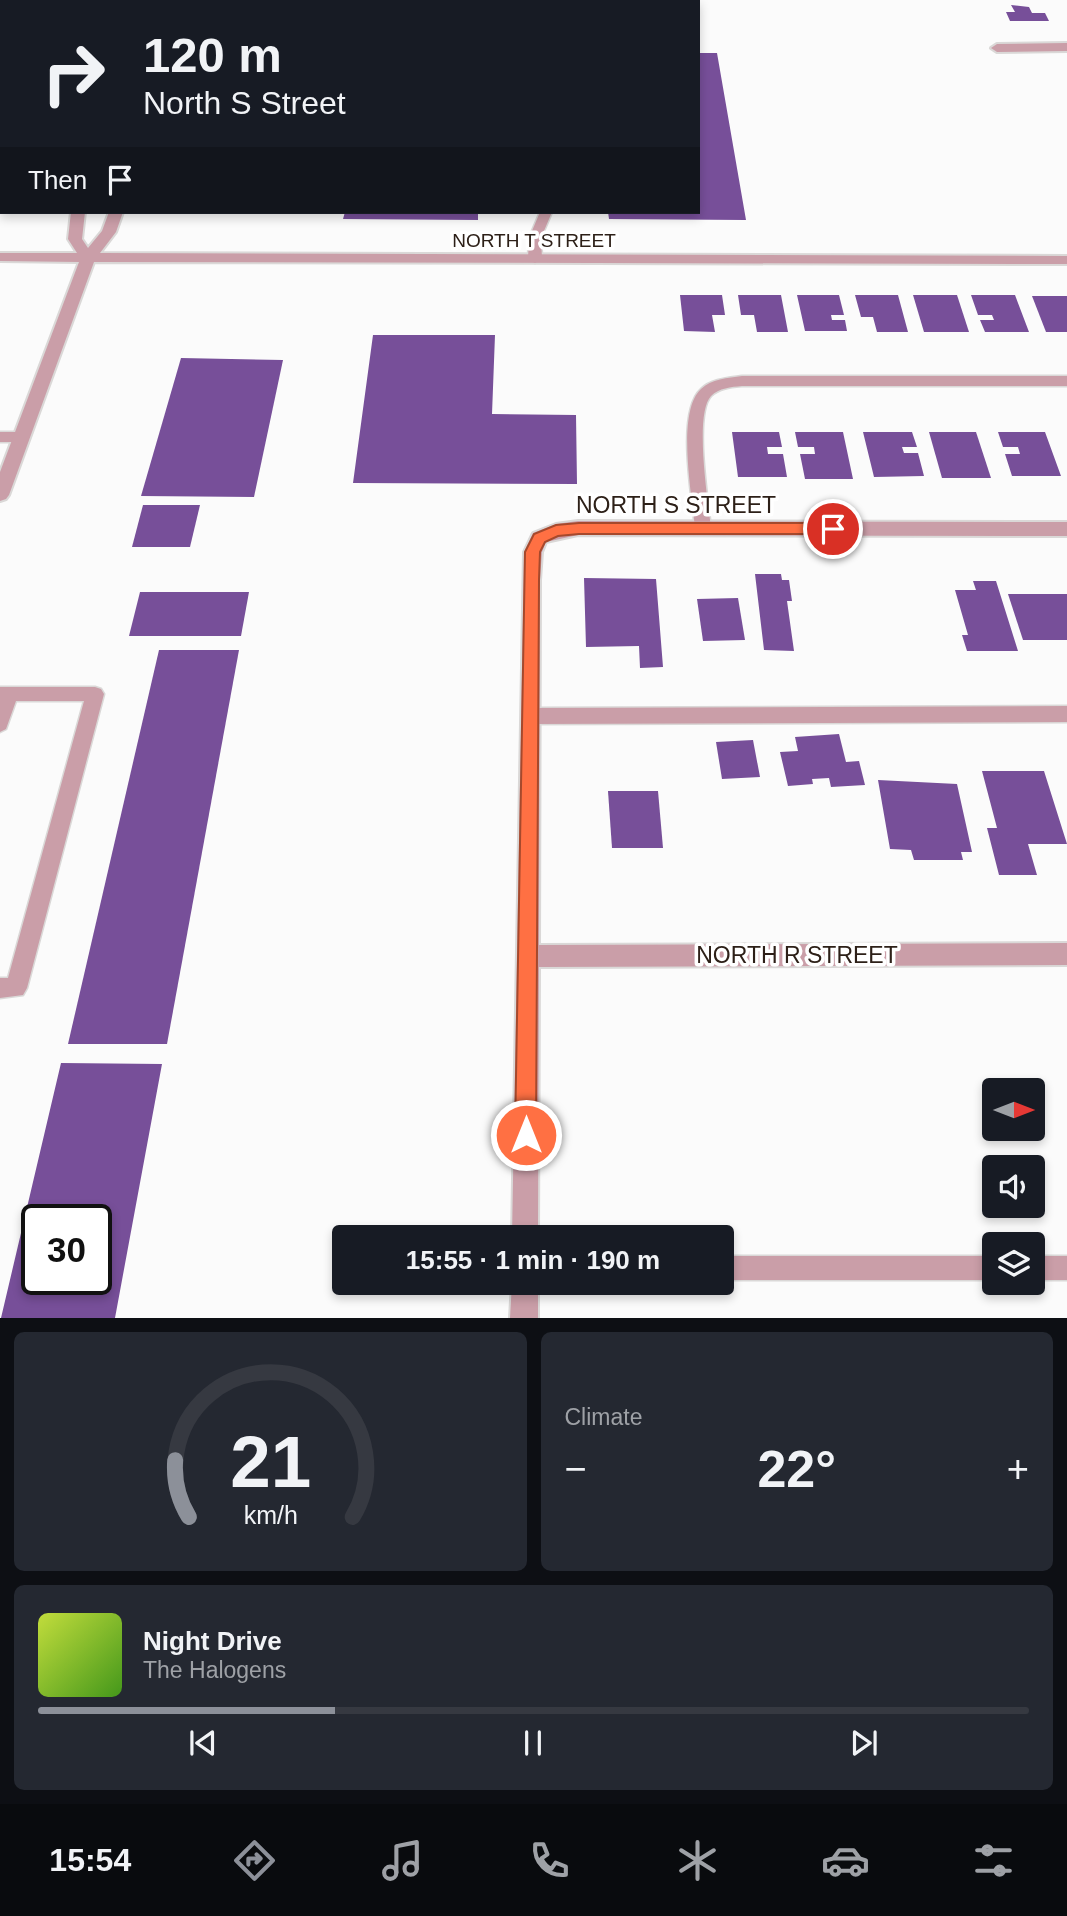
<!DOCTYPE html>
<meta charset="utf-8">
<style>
body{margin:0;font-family:Helvetica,sans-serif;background:#242831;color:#f1f3f6;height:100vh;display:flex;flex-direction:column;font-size:26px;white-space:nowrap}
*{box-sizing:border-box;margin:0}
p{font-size:23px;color:#9ea1a6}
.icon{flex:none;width:38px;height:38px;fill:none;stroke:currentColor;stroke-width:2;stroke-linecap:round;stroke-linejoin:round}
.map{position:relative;height:1318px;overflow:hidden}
.details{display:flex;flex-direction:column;gap:14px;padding:14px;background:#0d0f14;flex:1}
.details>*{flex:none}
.guide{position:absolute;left:0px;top:0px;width:700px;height:214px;box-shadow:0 4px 10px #0003;background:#171b24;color:#f1f3f6;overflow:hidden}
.needle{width:46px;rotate:90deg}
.buttons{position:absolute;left:982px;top:1078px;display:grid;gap:14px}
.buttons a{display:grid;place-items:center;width:63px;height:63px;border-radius:7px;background:#171b24;box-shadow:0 4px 10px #0003;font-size:35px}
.speed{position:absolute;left:21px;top:1204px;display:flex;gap:14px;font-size:35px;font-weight:700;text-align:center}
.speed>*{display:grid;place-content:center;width:91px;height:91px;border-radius:50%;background:#171b24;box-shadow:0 4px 10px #0003;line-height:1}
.speed .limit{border:4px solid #111;border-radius:10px;background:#fff;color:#111}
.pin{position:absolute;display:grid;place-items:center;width:60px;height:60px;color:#fff;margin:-30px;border:4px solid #fff;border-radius:50%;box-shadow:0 2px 7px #0007}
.me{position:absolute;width:77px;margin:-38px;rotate:0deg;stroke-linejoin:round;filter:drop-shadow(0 0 5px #0008)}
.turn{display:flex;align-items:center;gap:24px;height:147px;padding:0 28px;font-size:32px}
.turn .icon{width:91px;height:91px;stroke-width:2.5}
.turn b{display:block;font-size:49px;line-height:60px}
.then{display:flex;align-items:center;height:66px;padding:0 28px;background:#0003;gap:14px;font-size:26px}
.big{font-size:52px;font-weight:700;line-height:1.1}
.details .card{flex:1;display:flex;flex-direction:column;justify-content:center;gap:10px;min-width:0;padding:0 24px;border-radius:10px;background:#242831}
.details .dial{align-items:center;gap:0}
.dial svg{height:182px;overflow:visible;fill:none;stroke:#363941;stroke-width:7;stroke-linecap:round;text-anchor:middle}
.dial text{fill:#f1f3f6;stroke:none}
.song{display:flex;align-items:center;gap:21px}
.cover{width:84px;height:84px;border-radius:10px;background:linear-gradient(135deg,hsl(70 70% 55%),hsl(100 70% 35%))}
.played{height:7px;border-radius:4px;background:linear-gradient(90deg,#8c9099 30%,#363941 30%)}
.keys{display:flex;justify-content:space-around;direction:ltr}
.heat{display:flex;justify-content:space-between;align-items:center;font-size:38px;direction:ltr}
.details .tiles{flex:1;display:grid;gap:14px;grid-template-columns:1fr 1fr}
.card:last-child{grid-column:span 2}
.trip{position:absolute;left:332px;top:1225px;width:402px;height:70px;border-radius:7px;background:#171b24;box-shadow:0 4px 10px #0003;font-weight:700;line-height:70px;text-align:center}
.menu{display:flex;height:112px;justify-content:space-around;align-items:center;background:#090b0e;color:#9ea1a6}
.menu .icon{width:49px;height:49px}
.menu .on{color:#8c9099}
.menu b{font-size:32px;color:#f1f3f6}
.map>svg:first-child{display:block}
.building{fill:#774f99;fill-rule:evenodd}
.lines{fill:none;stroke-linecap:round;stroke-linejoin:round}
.service-casing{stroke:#dad8d7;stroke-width:3}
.minor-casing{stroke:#dad8d7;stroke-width:4}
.tertiary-casing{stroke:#dad8d7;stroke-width:4}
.service{fill:#ca9ea8;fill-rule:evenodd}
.minor{fill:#ca9ea8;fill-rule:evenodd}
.tertiary{fill:#ca9ea8;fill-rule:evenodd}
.route{fill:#ff7043;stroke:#a6492c;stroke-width:2}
.labels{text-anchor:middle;stroke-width:7;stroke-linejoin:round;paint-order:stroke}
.far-street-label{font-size:19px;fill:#2d2018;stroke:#fff}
.street-label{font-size:23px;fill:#2d2018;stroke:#fff}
</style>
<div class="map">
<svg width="1067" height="1318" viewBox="0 0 1067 1318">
<rect width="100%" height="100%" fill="#fbfbfb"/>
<!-- building -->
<g class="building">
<polygon points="1011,5 1029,7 1032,13 1045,13 1049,21 1010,21 1006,12 1015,12"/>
<polygon points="698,53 717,53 746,220 609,219 608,212 698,212"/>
<polygon points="345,212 478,212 478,220 343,219"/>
<polygon points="680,295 722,295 725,315 712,315 715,332 684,331"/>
<polygon points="738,295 781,295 788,332 757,332 754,315 741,315"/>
<polygon points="797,295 839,295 844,315 831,315 832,320 845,320 847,331 805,331"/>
<polygon points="855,295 898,295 908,332 877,332 873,317 861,317"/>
<polygon points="913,295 957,295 969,332 924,332"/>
<polygon points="971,295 1015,295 1029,332 985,332 980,320 994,320 992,315 978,315"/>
<polygon points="1032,296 1067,296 1067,332 1046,332"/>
<polygon points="373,335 495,335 492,414 576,415 577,484 353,483"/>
<polygon points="181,358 283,360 254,497 141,496"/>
<polygon points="732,432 779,432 782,447 767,447 768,454 783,454 787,477 738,477"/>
<polygon points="795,432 843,432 853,479 805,479 800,454 815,454 814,447 798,447"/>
<polygon points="863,432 912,432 917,447 902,447 904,453 918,453 924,476 874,477"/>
<polygon points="929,432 976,432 991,478 942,478"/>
<polygon points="998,432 1045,432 1061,476 1012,476 1005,454 1020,454 1018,447 1003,447"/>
<polygon points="143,505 200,505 190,547 132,547"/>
<polygon points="755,574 781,574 782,580 789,580 792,601 787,601 794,651 764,650"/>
<polygon points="584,578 656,579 663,667 640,668 639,646 586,647"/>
<polygon points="973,581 996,581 1018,651 967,651 962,635 968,635 955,590 976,590"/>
<polygon points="140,592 249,592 241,636 129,636"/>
<polygon points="1008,594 1067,594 1067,640 1023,640"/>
<polygon points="738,598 745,640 703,641 697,599"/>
<polygon points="159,650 239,650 167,1044 68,1044"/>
<polygon points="839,734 846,762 859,761 865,785 831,787 829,778 812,779 813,784 788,786 780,752 798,751 795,737"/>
<polygon points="753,740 760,777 722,779 716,742"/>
<polygon points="982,771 1044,771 1067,844 1028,844 1037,875 999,875 987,828 997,828"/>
<polygon points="878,780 957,784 972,852 961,852 963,860 914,860 911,850 890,849"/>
<polygon points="608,791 658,791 663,848 612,848"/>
<path d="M61 1063 162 1064 115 1318H1ZM37 1220H96V1279H37Z"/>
</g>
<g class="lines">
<defs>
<g id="service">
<rect x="541" y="0" width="10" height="2"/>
<rect x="0" y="81" width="2" height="6"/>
<polygon points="540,212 552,212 541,238 542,259 535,263 528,259 529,238"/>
<path d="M742 376H1067V386H742C731 387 719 388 711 396 694 414 708 502 711 528L703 534 695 528C692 496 676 412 701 389 711 379 728 378 742 376Z"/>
<polygon points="0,432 22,432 30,437 22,442 0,442"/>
<polygon points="0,687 95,687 101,689 104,694 27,988 23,995 0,998 0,978 8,978 84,701 16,701 6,729 0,732"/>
<polygon points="1067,706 1067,722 531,724 525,721 522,716 525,711 531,708"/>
<rect x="723" y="1256" width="271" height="24"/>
<rect x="1032" y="1256" width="35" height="24"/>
</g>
<g id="minor">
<polygon points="1067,43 1067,51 997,52 991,48 997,44"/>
<polygon points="578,521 1067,522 1067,536 578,535 546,542 542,552 540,580 539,945 1067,943 1067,965 539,967 538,1237 512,1237 524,552 533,533 556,524"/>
<polygon points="512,1283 538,1283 538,1318 510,1318"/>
</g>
<g id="tertiary">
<rect x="36" y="0" width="12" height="2"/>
<polygon points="96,0 108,0 109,2 97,2"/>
<polygon points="71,212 85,212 82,239 88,248 102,231 109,212 123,212 116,232 100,253 1067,256 1067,264 94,262 9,495 6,499 0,501 0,472 79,262 0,261 0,253 77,253 68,239"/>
</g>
</defs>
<!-- service casing -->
<use href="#service" class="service-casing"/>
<!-- minor casing -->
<use href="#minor" class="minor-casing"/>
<!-- tertiary casing -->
<use href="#tertiary" class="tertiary-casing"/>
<!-- service -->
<use href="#service" class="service"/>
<!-- minor -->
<use href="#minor" class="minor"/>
<!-- tertiary -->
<use href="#tertiary" class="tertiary"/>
</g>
<!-- route -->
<polygon class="route" points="579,523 833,523 840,529 833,534 579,534 558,536 545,542 540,552 539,580 536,1135 533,1142 526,1145 518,1142 515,1135 525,552 534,534 556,525"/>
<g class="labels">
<!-- far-street labels -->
<g class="far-street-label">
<text x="534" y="247">NORTH T STREET</text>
</g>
<!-- street labels -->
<g class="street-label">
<text x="676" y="513">NORTH S STREET</text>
<text x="797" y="963">NORTH R STREET</text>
</g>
</g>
</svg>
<div class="buttons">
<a><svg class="needle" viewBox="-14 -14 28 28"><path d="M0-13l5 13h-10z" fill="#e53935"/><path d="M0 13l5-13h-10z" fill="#9ea1a6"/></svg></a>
<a><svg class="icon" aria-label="sound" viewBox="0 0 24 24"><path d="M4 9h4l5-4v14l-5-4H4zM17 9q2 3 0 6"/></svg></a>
<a><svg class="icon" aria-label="layers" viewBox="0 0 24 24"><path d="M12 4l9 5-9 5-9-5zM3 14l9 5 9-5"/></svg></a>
</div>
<div class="speed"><div class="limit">30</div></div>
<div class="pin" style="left:833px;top:529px;background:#d93025"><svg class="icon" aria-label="arrive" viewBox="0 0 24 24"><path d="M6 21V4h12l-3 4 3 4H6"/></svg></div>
<svg class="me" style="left:526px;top:1135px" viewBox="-20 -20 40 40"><circle r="17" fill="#ff7043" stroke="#fff" stroke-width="3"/><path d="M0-11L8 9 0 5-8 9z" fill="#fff"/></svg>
<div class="trip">15:55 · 1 min · 190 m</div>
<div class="guide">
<div class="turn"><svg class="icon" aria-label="right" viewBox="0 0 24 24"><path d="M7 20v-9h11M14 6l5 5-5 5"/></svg><div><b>120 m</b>North S Street</div></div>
<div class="then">Then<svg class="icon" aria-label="arrive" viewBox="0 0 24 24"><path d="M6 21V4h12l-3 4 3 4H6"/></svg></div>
</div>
</div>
<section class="details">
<div class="tiles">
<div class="card dial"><svg viewBox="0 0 100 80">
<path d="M14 69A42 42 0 1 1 86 69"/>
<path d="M14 69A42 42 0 0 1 8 44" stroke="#8c9099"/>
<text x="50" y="56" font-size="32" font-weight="700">21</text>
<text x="50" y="72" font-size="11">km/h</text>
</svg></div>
<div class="card"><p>Climate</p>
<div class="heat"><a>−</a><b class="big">22°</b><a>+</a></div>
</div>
<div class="card">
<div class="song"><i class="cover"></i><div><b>Night Drive</b><p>The Halogens</p></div></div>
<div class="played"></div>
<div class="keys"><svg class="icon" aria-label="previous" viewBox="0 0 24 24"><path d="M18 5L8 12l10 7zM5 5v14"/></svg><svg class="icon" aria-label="pause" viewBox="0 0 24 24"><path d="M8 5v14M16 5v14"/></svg><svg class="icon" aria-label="next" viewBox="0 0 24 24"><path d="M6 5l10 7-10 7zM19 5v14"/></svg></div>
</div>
</div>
</section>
<nav class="menu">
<b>15:54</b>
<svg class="icon on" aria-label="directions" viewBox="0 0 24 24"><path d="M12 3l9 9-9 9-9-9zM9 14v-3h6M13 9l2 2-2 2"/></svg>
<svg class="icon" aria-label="music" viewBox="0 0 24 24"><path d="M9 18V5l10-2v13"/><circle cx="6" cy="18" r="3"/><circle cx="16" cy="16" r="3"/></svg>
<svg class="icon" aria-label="phone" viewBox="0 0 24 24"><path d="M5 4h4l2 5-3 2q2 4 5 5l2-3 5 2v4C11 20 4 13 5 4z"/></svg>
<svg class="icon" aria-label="climate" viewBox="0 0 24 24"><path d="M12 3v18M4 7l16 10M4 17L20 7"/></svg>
<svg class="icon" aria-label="car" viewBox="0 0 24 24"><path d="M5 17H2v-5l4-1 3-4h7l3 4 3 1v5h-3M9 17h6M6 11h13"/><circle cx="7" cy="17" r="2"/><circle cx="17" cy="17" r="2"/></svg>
<svg class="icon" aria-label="filters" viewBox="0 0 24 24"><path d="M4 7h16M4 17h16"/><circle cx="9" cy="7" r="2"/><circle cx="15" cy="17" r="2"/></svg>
</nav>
